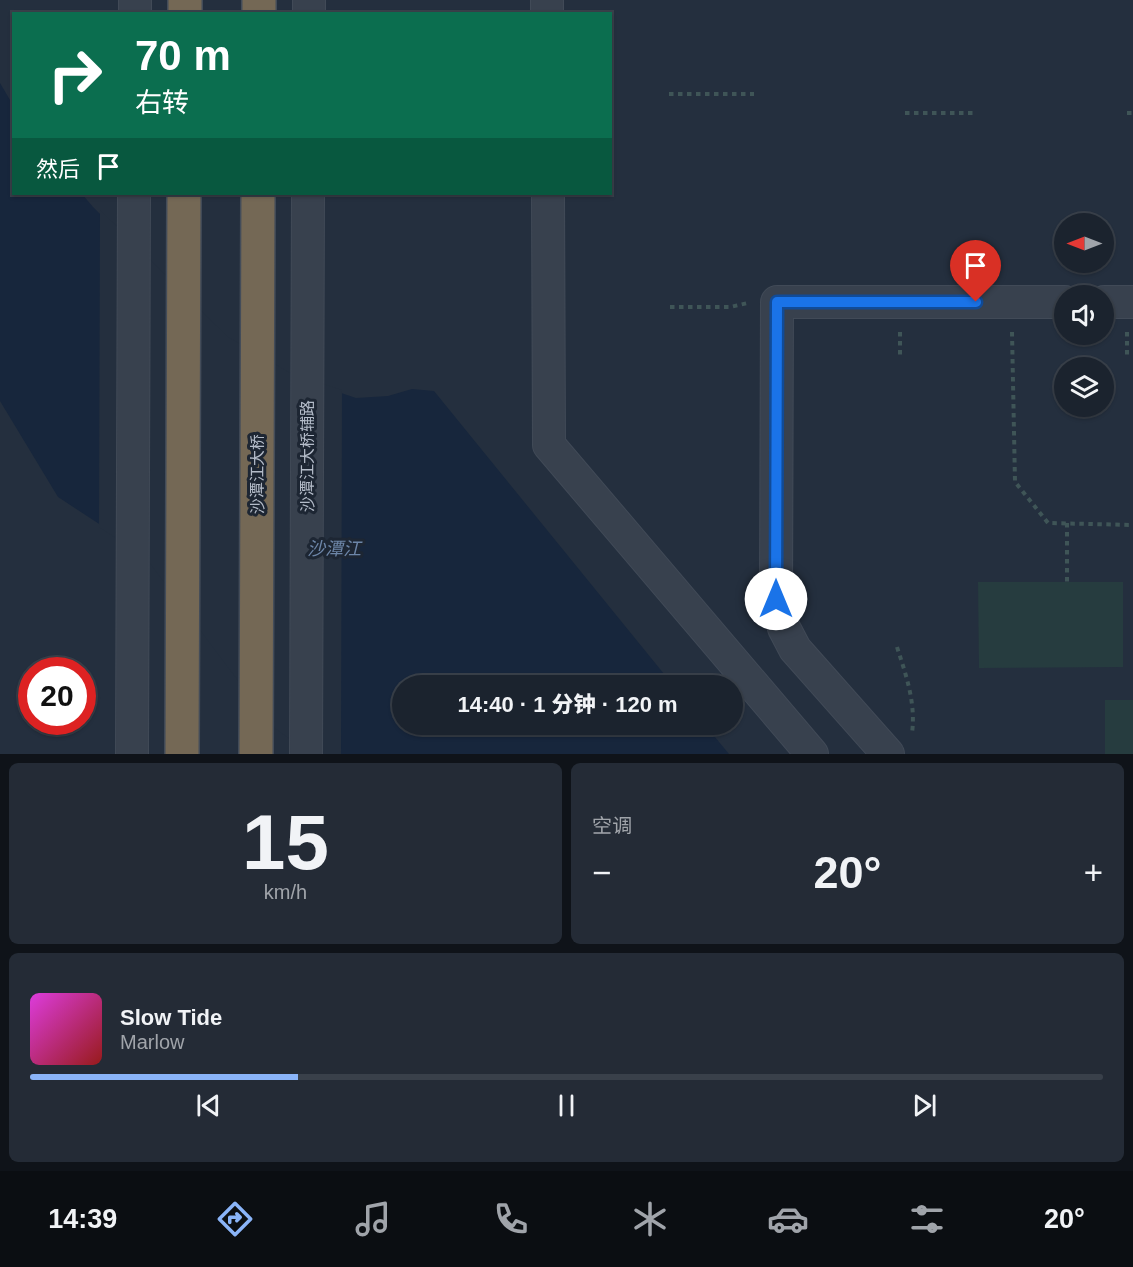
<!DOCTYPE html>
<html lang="zh">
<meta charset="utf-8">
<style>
body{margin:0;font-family:Arial,"Noto Sans SC",sans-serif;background:#242b36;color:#f1f3f6;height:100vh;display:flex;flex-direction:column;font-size:22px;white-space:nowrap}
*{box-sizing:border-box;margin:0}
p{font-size:20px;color:#a0a4aa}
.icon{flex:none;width:33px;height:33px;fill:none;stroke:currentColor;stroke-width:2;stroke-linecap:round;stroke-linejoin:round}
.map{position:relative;height:754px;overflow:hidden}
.panel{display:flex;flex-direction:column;gap:9px;padding:9px;background:#0f1319;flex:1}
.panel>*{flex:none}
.banner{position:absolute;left:12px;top:12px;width:600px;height:183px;border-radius:0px;box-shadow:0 2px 4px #0004,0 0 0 2px #39404a;background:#0b6e4f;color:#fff;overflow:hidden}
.needle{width:39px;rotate:270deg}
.tools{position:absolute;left:1054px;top:213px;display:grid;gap:12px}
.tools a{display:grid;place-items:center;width:60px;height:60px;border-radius:50%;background:#1b232e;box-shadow:0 2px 4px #0004,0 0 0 2px #39404a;font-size:30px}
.speed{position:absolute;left:18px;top:657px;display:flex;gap:12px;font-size:30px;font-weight:700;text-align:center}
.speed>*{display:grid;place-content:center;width:78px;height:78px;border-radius:50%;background:#1b232e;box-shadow:0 2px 4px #0004,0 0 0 2px #39404a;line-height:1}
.speed .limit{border:9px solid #d22;background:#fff;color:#111}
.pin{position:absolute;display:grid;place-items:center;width:51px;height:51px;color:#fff;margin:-62px -26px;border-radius:50% 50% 50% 0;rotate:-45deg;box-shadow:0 0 6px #0007}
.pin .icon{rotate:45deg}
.me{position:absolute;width:66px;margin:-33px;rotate:0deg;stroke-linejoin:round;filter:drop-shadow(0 0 4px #0008)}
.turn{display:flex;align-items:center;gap:21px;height:126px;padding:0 24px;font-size:27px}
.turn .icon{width:78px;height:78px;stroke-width:2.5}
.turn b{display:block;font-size:42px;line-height:51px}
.then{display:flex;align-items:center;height:57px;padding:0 24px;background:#0003;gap:12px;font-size:22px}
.big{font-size:45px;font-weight:800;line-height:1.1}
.panel .widget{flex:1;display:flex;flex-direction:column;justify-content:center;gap:9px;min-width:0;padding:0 21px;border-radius:9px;background:#242b36}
.panel .dial{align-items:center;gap:0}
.dial b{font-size:78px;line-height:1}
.song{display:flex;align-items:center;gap:18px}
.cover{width:72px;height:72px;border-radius:9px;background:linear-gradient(135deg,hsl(300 70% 55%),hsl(0 70% 35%))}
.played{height:6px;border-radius:3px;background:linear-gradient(90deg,#8ab4f8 25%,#39404a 25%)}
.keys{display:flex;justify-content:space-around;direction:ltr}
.heat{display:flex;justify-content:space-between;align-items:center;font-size:33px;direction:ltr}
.panel .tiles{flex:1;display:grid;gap:9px;grid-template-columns:1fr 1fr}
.widget:last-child{grid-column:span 2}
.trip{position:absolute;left:392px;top:675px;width:351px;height:60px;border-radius:30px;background:#1b232e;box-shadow:0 2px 4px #0004,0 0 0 2px #39404a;font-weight:800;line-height:60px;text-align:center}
.menu{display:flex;height:96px;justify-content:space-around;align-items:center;background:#0b0e12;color:#a0a4aa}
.menu .icon{width:42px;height:42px}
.menu .selected{color:#8ab4f8}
.menu b{font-size:27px;color:#f1f3f6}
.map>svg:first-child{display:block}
.green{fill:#263c3f}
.water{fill:#17263c}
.pier{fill:#242f3e}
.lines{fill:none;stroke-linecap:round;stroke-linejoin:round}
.minor-casing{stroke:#414a57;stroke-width:34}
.highway-casing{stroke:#434c59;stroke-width:36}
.path{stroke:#3f5557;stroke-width:4;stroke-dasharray:4.5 4.5;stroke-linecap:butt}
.minor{stroke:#38414e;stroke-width:32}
.highway{stroke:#746855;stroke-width:33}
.route-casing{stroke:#114b97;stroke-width:15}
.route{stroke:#1a73e8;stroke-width:10}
.labels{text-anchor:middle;stroke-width:6;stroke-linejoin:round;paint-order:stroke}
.street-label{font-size:16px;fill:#b4bcc9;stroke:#1d2633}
.water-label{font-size:18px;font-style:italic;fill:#6d86a8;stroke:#1d2633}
</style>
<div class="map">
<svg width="1133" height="754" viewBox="0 0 1133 754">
<rect width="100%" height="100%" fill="#242f3e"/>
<!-- green -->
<g class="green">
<polygon points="978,582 1123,582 1123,667 979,668"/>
<rect x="1105" y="700" width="28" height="54"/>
</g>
<!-- water -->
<polygon class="water" points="0,83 13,105 14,194 82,194 93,207 227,340 291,376 356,398 388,396 412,389 434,391 673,685 402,686 402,724 705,725 729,754 317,754 148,556 58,497 0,401"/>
<!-- pier -->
<polygon class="pier" points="100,210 228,337 292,374 342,390 341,754 311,754 273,727 146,558 99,527"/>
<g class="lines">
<defs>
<g id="minor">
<polyline points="547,0 547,14"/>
<polyline points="135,14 135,0"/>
<polyline points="309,14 309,0"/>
<polyline points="548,194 549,445 812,754"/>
<polyline points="1104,302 1133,302"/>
<polyline points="132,754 134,194"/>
<polyline points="306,754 308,194"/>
<polyline points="888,754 795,649 784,628 776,599 777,302 1065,302"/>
</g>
<g id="highway">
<polyline points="185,14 185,0"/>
<polyline points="259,14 259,0"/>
<polyline points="182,754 184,194"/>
<polyline points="256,754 258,194"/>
</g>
</defs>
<!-- minor casing -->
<use href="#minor" class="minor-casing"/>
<!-- highway casing -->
<use href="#highway" class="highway-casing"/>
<!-- path -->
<g class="path">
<polyline points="669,94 754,94"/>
<polyline points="905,113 976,113"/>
<polyline points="1127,113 1133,113"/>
<polyline points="670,307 730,307 748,303"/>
<polyline points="900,332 900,355"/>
<polyline points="1012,332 1015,482 1048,523 1133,525"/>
<polyline points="1127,332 1127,358"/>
<polyline points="1067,523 1067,582"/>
<path d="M897 647C906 675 916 703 912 733"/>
</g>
<!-- minor -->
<use href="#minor" class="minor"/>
<!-- highway -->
<use href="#highway" class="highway"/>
</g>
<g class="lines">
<defs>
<polyline id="route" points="776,599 777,302 976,302"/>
</defs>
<!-- route casing -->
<use href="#route" class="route-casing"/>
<!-- route -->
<use href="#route" class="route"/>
</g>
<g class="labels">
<!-- street labels -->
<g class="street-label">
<text transform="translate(307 456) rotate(-90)" y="6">沙潭江大桥辅路</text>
<text transform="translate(257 474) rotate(-90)" y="6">沙潭江大桥</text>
</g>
<!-- water labels -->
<g class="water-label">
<text x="334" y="555">沙潭江</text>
</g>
</g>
</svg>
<div class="tools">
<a><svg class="needle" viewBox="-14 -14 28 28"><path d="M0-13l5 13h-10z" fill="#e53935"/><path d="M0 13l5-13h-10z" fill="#a0a4aa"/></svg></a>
<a><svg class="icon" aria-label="sound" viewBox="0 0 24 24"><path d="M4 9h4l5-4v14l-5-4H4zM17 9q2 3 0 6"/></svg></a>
<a><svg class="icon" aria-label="layers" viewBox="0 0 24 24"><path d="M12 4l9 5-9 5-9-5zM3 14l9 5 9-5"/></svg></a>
</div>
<div class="speed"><div class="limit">20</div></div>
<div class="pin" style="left:976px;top:302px;background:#d93025"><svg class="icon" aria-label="arrive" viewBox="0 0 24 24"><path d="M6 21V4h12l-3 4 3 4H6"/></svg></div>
<svg class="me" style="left:776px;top:599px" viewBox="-20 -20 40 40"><circle r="19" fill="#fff"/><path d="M0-13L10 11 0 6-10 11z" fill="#1a73e8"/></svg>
<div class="trip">14:40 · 1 分钟 · 120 m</div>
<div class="banner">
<div class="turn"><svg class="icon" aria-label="right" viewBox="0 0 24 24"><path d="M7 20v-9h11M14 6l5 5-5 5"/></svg><div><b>70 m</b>右转</div></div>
<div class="then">然后<svg class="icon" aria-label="arrive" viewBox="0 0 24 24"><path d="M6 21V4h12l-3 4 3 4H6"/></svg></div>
</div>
</div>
<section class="panel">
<div class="tiles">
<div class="widget dial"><b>15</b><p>km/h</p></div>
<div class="widget"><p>空调</p>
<div class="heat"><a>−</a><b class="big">20°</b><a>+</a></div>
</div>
<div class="widget">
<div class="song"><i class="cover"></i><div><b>Slow Tide</b><p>Marlow</p></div></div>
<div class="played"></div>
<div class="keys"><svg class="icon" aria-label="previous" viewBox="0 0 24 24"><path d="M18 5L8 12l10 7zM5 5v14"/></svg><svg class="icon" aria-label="pause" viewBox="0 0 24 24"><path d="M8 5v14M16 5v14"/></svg><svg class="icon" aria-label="next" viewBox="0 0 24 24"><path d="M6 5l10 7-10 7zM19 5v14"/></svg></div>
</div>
</div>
</section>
<nav class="menu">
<b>14:39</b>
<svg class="icon selected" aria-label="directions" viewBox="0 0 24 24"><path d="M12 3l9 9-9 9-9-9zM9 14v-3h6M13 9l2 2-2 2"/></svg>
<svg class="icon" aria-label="music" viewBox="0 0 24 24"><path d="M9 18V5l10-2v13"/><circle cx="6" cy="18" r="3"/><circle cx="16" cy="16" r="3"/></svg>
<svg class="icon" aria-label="phone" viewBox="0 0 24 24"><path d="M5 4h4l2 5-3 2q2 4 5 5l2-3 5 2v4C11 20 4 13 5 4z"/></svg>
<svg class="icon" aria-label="climate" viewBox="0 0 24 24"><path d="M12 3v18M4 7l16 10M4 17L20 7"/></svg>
<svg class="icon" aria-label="car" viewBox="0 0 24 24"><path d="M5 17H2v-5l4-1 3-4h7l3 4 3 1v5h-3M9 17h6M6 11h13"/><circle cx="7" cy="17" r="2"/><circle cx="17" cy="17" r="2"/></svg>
<svg class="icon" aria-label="filters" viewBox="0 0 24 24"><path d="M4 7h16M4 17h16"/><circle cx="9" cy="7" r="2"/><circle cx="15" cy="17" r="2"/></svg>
<b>20°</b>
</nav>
